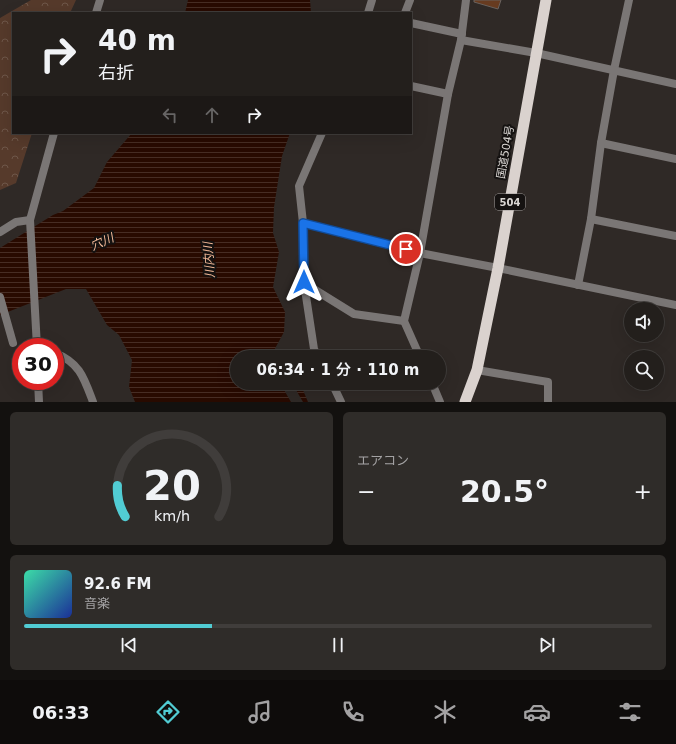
<!DOCTYPE html>
<html lang="ja">
<meta charset="utf-8">
<style>
body{margin:0;font-family:"DejaVu Sans","Noto Sans JP",sans-serif;background:#2f2c29;color:#f1f3f6;height:100vh;display:flex;flex-direction:column;font-size:15px;white-space:nowrap}
*{box-sizing:border-box;margin:0}
p{font-size:13px;color:#a3a2a3}
.icon{flex:none;width:22px;height:22px;fill:none;stroke:currentColor;stroke-width:2;stroke-linecap:round;stroke-linejoin:round}
.map{position:relative;height:402px;overflow:hidden}
.drawer{display:flex;flex-direction:column;gap:10px;padding:10px;background:#13110f;flex:1}
.drawer>*{flex:none}
.hud{position:absolute;left:12px;top:12px;width:400px;height:122px;border-radius:0px;box-shadow:0 4px 16px #0002,0 0 0 1px #403d3b;background:#231f1c;color:#f1f3f6;overflow:hidden}
.buttons{position:absolute;left:624px;top:302px;display:grid;gap:8px}
.buttons a{display:grid;place-items:center;width:40px;height:40px;border-radius:50%;background:#231f1c;box-shadow:0 4px 16px #0002,0 0 0 1px #403d3b;font-size:20px}
.speed{position:absolute;left:12px;top:338px;display:flex;gap:8px;font-size:20px;font-weight:700;text-align:center}
.speed>*{display:grid;place-content:center;width:52px;height:52px;border-radius:50%;background:#231f1c;box-shadow:0 4px 16px #0002,0 0 0 1px #403d3b;line-height:1}
.speed .limit{border:6px solid #d22;background:#fff;color:#111}
.pin{position:absolute;display:grid;place-items:center;width:34px;height:34px;color:#fff;margin:-17px;border:2px solid #fff;border-radius:50%;box-shadow:0 1px 4px #0007}
.me{position:absolute;width:44px;margin:-22px;rotate:0deg;stroke-linejoin:round;filter:drop-shadow(0 0 3px #0008)}
.turn{display:flex;align-items:center;gap:14px;height:84px;padding:0 20px;font-size:18px}
.turn .icon{width:52px;height:52px;stroke-width:2.5}
.turn b{display:block;font-size:28px;line-height:34px}
.lanes{display:flex;align-items:center;height:38px;padding:0 20px;background:#0003;justify-content:center;gap:20px;direction:ltr}
.lanes .off{opacity:.35}
.big{font-size:30px;font-weight:600;line-height:1.1}
.drawer .tile{flex:1;display:flex;flex-direction:column;justify-content:center;gap:6px;min-width:0;padding:0 14px;border-radius:6px;background:#2f2c29}
.drawer .dial{align-items:center;gap:0}
.dial svg{height:104px;overflow:visible;fill:none;stroke:#403d3b;stroke-width:7;stroke-linecap:round;text-anchor:middle}
.dial text{fill:#f1f3f6;stroke:none}
.song{display:flex;align-items:center;gap:12px}
.cover{width:48px;height:48px;border-radius:6px;background:linear-gradient(135deg,hsl(160 70% 55%),hsl(230 70% 35%))}
.played{height:4px;border-radius:2px;background:linear-gradient(90deg,#51ccd3 30%,#403d3b 30%)}
.keys{display:flex;justify-content:space-around;direction:ltr}
.heat{display:flex;justify-content:space-between;align-items:center;font-size:22px;direction:ltr}
.drawer .tiles{flex:1;display:grid;gap:10px;grid-template-columns:1fr 1fr}
.tile:last-child{grid-column:span 2}
.trip{position:absolute;left:230px;top:350px;width:216px;height:40px;border-radius:20px;background:#231f1c;box-shadow:0 4px 16px #0002,0 0 0 1px #403d3b;font-weight:600;line-height:40px;text-align:center}
.dock{display:flex;height:64px;justify-content:space-around;align-items:center;background:#0e0c0b;color:#a3a2a3}
.dock .icon{width:28px;height:28px}
.dock .current{color:#51ccd3}
.dock b{font-size:18px;color:#f1f3f6}
.map>svg:first-child{display:block}
.forest{fill:url(#forest-crowns)}
.water{fill:url(#water-rules)}
.building{fill:#673b20;stroke:#69625e}
.lines{fill:none;stroke-linecap:round;stroke-linejoin:round}
.minor{stroke:#7a7675;stroke-width:8}
.tertiary{stroke:#7a7675;stroke-width:8}
.trunk{stroke:#dad2ce;stroke-width:11}
.route-casing{stroke:#114b97;stroke-width:10}
.route{stroke:#1a73e8;stroke-width:7}
.labels{text-anchor:middle;stroke-width:4;stroke-linejoin:round;paint-order:stroke}
.shield{fill:#151211;stroke:#a09c9a;stroke-width:1}
.shield-label{font-size:10px;font-weight:bold;fill:#dbd7d4}
.street-label{font-size:11px;fill:#dbd7d4;stroke:#151211}
.water-label{font-size:12px;font-style:italic;fill:#f9bd9b;stroke:#151211}
</style>
<div class="map">
<svg width="676" height="402" viewBox="0 0 676 402">
<defs>
<pattern id="forest-crowns" width="20" height="18" patternUnits="userSpaceOnUse"><rect width="20" height="18" fill="#563a2b"/><path d="M2 6a3 3 0 1 1 6 0M12 15a3 3 0 1 1 6 0" fill="none" stroke="#6e5649"/></pattern>
<pattern id="water-rules" width="6" height="5" patternUnits="userSpaceOnUse"><rect width="6" height="5" fill="#280a00"/><path d="M0 2.5h6" fill="none" stroke="#472d24"/></pattern>
</defs>
<rect width="100%" height="100%" fill="#2f2926"/>
<!-- forest -->
<polygon class="forest" points="31,0 76,0 70,13 13,13 13,133 32,133 16,183 0,190 0,18"/>
<!-- water -->
<g class="water">
<polygon points="188,0 310,0 311,13 185,13"/>
<polygon points="132,133 290,133 282,156 274,207 273,233 279,252 273,287 285,312 284,332 272,354 272,357 237,357 237,383 280,383 291,402 135,402 129,387 132,360 119,335 107,325 86,289 66,289 0,315 0,248 53,215 63,211 94,188 107,162"/>
<polygon points="292,383 300,383 308,402 303,402"/>
</g>
<!-- building -->
<polygon class="building" points="474,0 501,0 498,9 474,2"/>
<g class="lines">
<!-- minor -->
<g class="minor">
<polyline points="368,13 372,0"/>
<polyline points="405,13 410,0"/>
<polyline points="411,23 462,34"/>
<polyline points="461,40 536,53"/>
<polyline points="411,86 448,94"/>
<polyline points="322,133 299,186 303,223 420,253 498,268"/>
<polyline points="601,143 676,159"/>
<polyline points="591,219 676,236"/>
<polyline points="303,223 304,283 354,314 404,321"/>
<polyline points="0,232 16,222 30,220"/>
<polyline points="304,283 314,349 318,357"/>
<polyline points="578,285 591,219 601,143 614,70 629,0"/>
<polyline points="0,297 13,343"/>
<path d="M55 353C80 363 84 378 93 402"/>
<polyline points="420,357 404,321 420,253 448,94 461,40 466,0"/>
<polyline points="477,370 548,382 548,402"/>
<polyline points="332,383 341,402"/>
<polyline points="432,383 440,402"/>
</g>
<!-- tertiary -->
<g class="tertiary">
<polyline points="96,13 100,0"/>
<polyline points="536,53 676,84"/>
<polyline points="498,268 676,305"/>
<polyline points="37,347 30,220 54,133"/>
<polyline points="38,381 39,402"/>
</g>
<!-- trunk -->
<polyline class="trunk" points="465,402 477,370 498,268 546,0"/>
</g>
<g class="lines">
<defs>
<polyline id="route" points="304,282 303,223 406,249"/>
</defs>
<!-- route casing -->
<use href="#route" class="route-casing"/>
<!-- route -->
<use href="#route" class="route"/>
</g>
<g class="labels">
<!-- shield labels -->
<rect class="shield" x="495" y="194" width="30" height="16" rx="3"/>
<g class="shield-label">
<text x="510" y="206">504</text>
</g>
<!-- street labels -->
<g class="street-label">
<text transform="translate(505 152) rotate(-80)" y="4">国道504号</text>
</g>
<!-- water labels -->
<g class="water-label">
<text transform="translate(102 242) rotate(-24)" y="4">穴川</text>
<text transform="translate(209 260) rotate(-94)" y="4">川内川</text>
</g>
</g>
</svg>
<div class="buttons">
<a><svg class="icon" aria-label="sound" viewBox="0 0 24 24"><path d="M4 9h4l5-4v14l-5-4H4zM17 9q2 3 0 6"/></svg></a>
<a><svg class="icon" aria-label="search" viewBox="0 0 24 24"><circle cx="10" cy="10" r="6"/><path d="M15 15l6 6"/></svg></a>
</div>
<div class="speed"><div class="limit">30</div></div>
<div class="pin" style="left:406px;top:249px;background:#d93025"><svg class="icon" aria-label="arrive" viewBox="0 0 24 24"><path d="M6 21V4h12l-3 4 3 4H6"/></svg></div>
<svg class="me" style="left:304px;top:282px" viewBox="-20 -20 40 40"><path d="M0-17L14 15 0 8-14 15z" fill="#1a73e8" stroke="#fff" stroke-width="4"/></svg>
<div class="trip">06:34 · 1 分 · 110 m</div>
<div class="hud">
<div class="turn"><svg class="icon" aria-label="right" viewBox="0 0 24 24"><path d="M7 20v-9h11M14 6l5 5-5 5"/></svg><div><b>40 m</b>右折</div></div>
<div class="lanes"><svg class="icon off" aria-label="left" viewBox="0 0 24 24"><path d="M17 20v-9H6M10 6l-5 5 5 5"/></svg><svg class="icon off" aria-label="ahead" viewBox="0 0 24 24"><path d="M12 20V5M6 11l6-6 6 6"/></svg><svg class="icon" aria-label="right" viewBox="0 0 24 24"><path d="M7 20v-9h11M14 6l5 5-5 5"/></svg></div>
</div>
</div>
<section class="drawer">
<div class="tiles">
<div class="tile dial"><svg viewBox="0 0 100 80">
<path d="M14 69A42 42 0 1 1 86 69"/>
<path d="M14 69A42 42 0 0 1 8 45" stroke="#51ccd3"/>
<text x="50" y="56" font-size="32" font-weight="700">20</text>
<text x="50" y="72" font-size="11">km/h</text>
</svg></div>
<div class="tile"><p>エアコン</p>
<div class="heat"><a>−</a><b class="big">20.5°</b><a>+</a></div>
</div>
<div class="tile">
<div class="song"><i class="cover"></i><div><b>92.6 FM</b><p>音楽</p></div></div>
<div class="played"></div>
<div class="keys"><svg class="icon" aria-label="previous" viewBox="0 0 24 24"><path d="M18 5L8 12l10 7zM5 5v14"/></svg><svg class="icon" aria-label="pause" viewBox="0 0 24 24"><path d="M8 5v14M16 5v14"/></svg><svg class="icon" aria-label="next" viewBox="0 0 24 24"><path d="M6 5l10 7-10 7zM19 5v14"/></svg></div>
</div>
</div>
</section>
<nav class="dock">
<b>06:33</b>
<svg class="icon current" aria-label="directions" viewBox="0 0 24 24"><path d="M12 3l9 9-9 9-9-9zM9 14v-3h6M13 9l2 2-2 2"/></svg>
<svg class="icon" aria-label="music" viewBox="0 0 24 24"><path d="M9 18V5l10-2v13"/><circle cx="6" cy="18" r="3"/><circle cx="16" cy="16" r="3"/></svg>
<svg class="icon" aria-label="phone" viewBox="0 0 24 24"><path d="M5 4h4l2 5-3 2q2 4 5 5l2-3 5 2v4C11 20 4 13 5 4z"/></svg>
<svg class="icon" aria-label="climate" viewBox="0 0 24 24"><path d="M12 3v18M4 7l16 10M4 17L20 7"/></svg>
<svg class="icon" aria-label="car" viewBox="0 0 24 24"><path d="M5 17H2v-5l4-1 3-4h7l3 4 3 1v5h-3M9 17h6M6 11h13"/><circle cx="7" cy="17" r="2"/><circle cx="17" cy="17" r="2"/></svg>
<svg class="icon" aria-label="filters" viewBox="0 0 24 24"><path d="M4 7h16M4 17h16"/><circle cx="9" cy="7" r="2"/><circle cx="15" cy="17" r="2"/></svg>
</nav>
